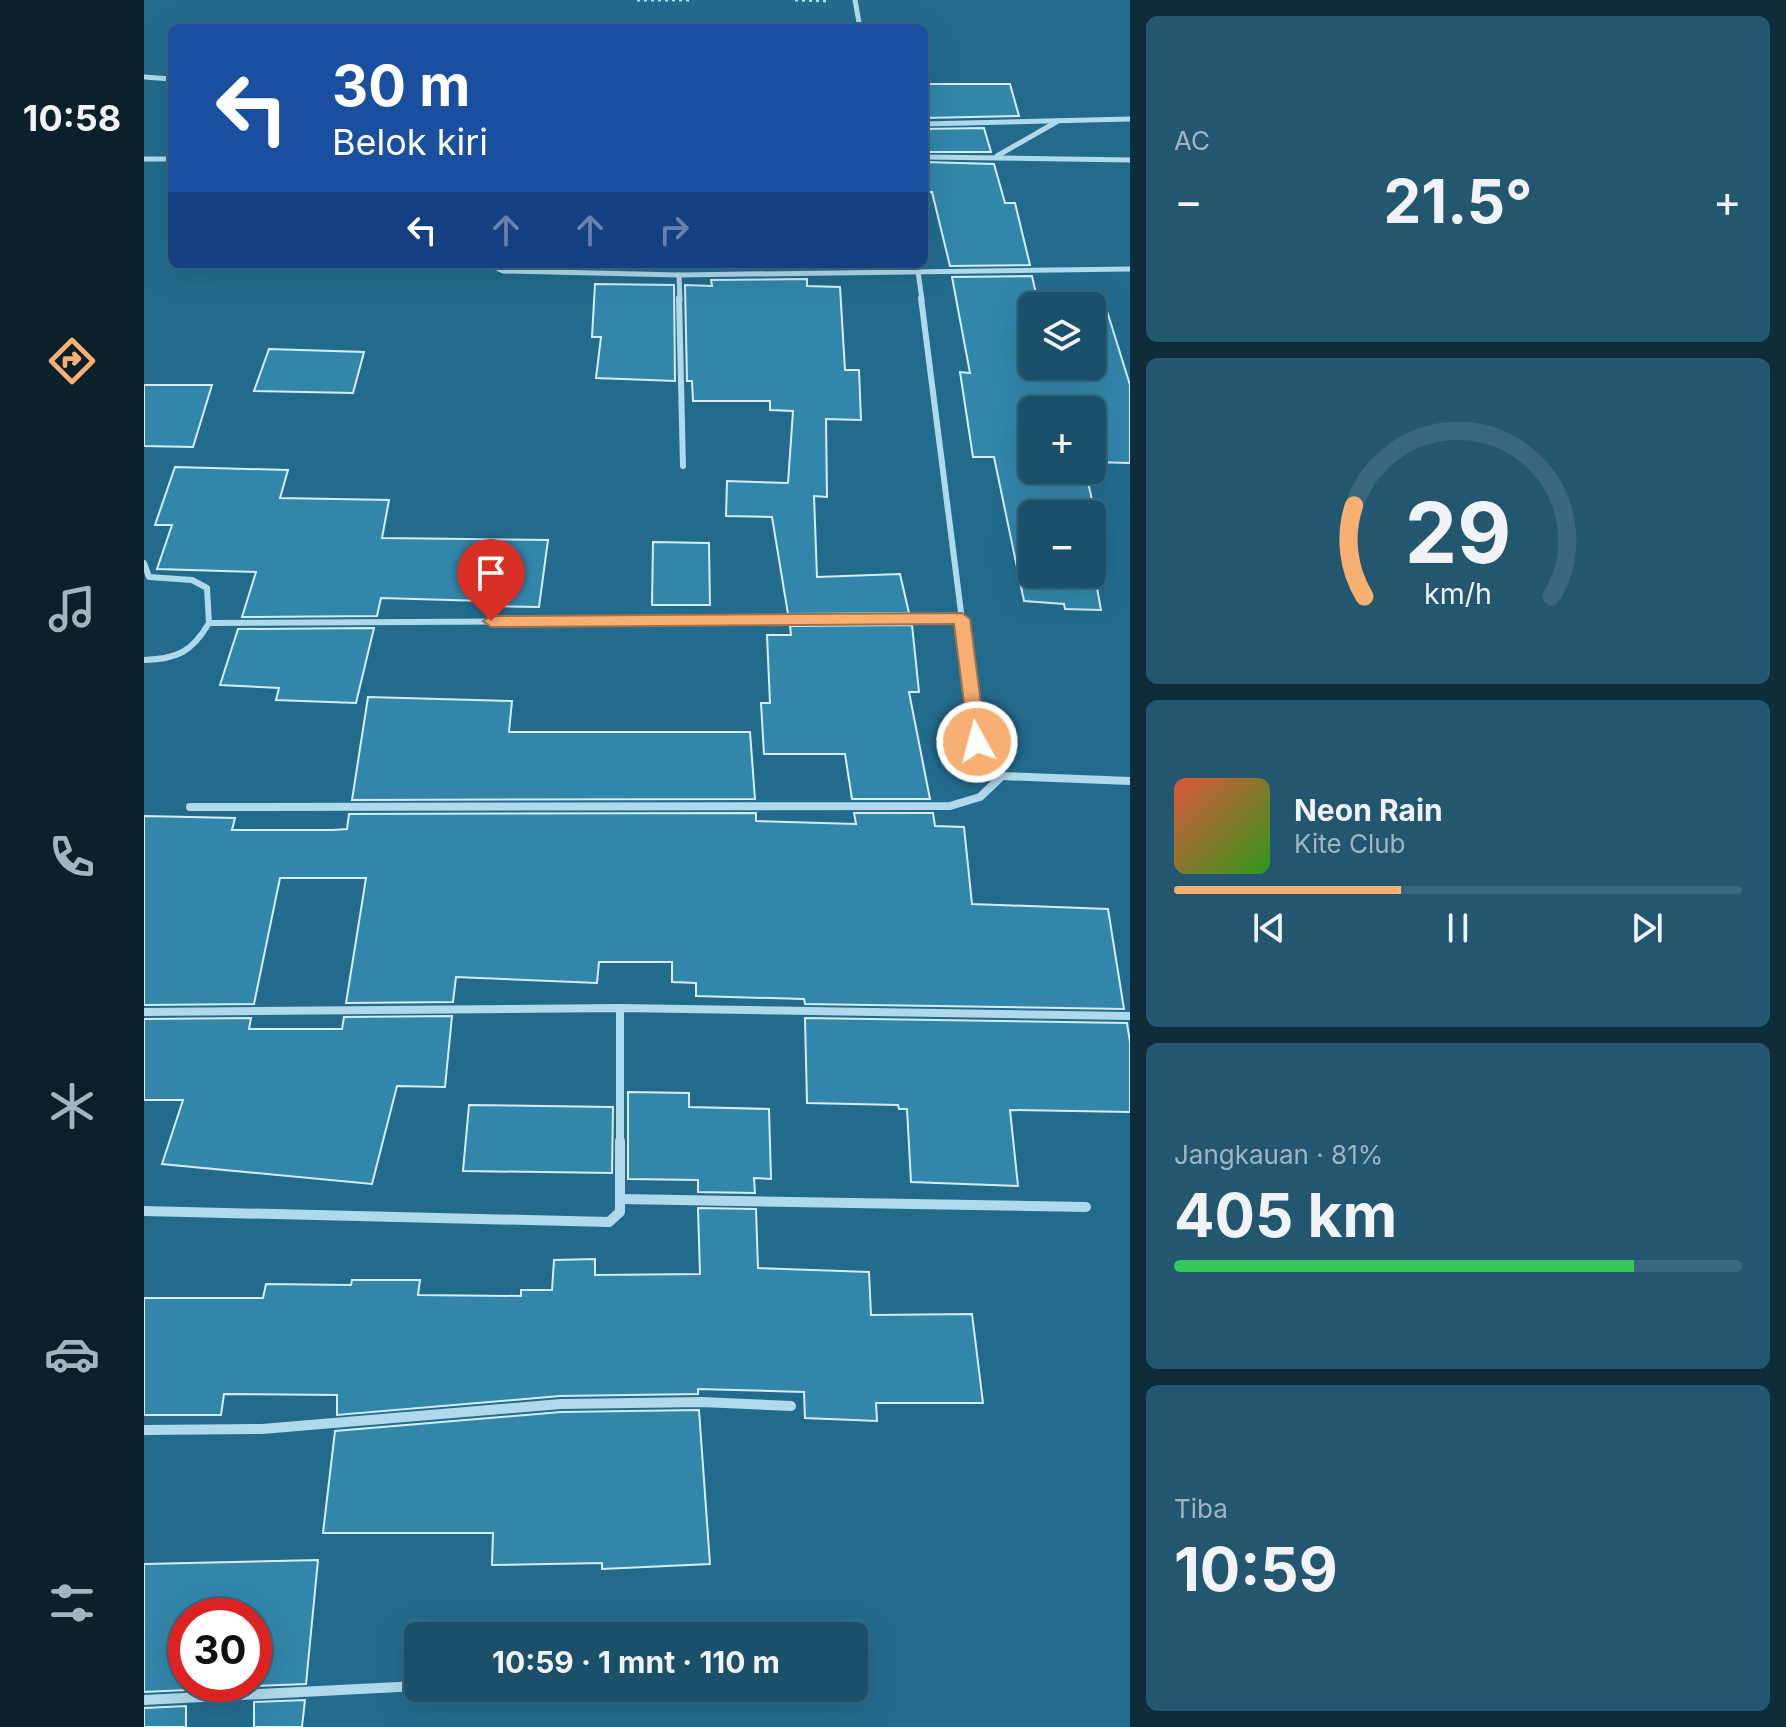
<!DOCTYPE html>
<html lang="id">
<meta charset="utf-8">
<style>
body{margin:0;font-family:Inter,sans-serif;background:#235770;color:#f1f3f6;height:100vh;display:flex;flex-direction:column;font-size:30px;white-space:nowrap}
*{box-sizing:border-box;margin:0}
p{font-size:26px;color:#9fb5c1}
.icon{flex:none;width:44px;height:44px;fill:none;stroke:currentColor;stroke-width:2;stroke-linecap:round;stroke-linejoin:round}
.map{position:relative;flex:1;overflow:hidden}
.details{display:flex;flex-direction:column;gap:16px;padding:16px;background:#0e2c3a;width:656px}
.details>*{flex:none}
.hud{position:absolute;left:24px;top:24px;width:760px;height:244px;border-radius:12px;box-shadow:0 8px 32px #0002,0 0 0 2px #38677e;background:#1a4fa0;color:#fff;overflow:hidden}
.tools{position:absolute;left:874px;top:292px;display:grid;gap:16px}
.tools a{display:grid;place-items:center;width:88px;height:88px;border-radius:12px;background:#1a506a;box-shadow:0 8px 32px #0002,0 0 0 2px #38677e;font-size:40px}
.speed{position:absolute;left:24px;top:1598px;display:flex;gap:16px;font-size:40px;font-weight:700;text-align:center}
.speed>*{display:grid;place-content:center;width:104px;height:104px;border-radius:50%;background:#1a506a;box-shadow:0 8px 32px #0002,0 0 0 2px #38677e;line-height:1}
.speed .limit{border:12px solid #d22;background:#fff;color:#111}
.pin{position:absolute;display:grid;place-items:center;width:68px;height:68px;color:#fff;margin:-82px -34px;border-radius:50% 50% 50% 0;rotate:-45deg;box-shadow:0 0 8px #0007}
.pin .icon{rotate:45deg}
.me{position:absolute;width:88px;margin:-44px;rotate:353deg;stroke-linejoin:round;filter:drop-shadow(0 0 6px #0008)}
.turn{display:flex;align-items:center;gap:28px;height:168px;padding:0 32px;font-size:36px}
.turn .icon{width:104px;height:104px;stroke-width:2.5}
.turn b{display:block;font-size:56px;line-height:68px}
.lanes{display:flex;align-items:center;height:76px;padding:0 32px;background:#0003;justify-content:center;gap:40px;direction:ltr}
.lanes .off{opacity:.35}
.big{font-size:60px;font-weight:700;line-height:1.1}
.details .widget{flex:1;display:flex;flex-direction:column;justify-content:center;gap:12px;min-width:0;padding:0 28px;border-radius:12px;background:#235770}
.details .dial{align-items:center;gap:0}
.dial svg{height:208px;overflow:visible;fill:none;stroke:#38677e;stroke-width:7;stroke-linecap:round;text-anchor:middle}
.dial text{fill:#f1f3f6;stroke:none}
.song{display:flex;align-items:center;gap:24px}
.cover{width:96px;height:96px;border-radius:12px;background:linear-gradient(135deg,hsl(10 70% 55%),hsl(110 70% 35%))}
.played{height:8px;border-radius:4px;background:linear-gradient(90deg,#f7af72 40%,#38677e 40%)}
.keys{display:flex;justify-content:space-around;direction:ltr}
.heat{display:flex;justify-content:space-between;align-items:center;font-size:44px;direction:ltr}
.charge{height:12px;border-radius:6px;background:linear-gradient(90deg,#34c759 81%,#38677e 0)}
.trip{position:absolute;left:260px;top:1622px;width:464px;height:80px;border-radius:12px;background:#1a506a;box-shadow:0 8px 32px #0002,0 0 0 2px #38677e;font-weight:700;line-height:80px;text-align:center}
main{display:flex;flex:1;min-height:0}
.tab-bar{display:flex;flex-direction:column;width:144px;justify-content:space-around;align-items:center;background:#0a202a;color:#9fb5c1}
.tab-bar .icon{width:56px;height:56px}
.tab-bar .selected{color:#f7af72}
.tab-bar b{font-size:36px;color:#f1f3f6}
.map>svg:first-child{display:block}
.building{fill:#3286aa;stroke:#d5eef8;stroke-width:2;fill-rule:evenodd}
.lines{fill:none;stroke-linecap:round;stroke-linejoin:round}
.path{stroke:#b0daeb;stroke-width:3;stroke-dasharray:3 4;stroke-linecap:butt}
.street-far3{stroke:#b0daeb;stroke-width:5}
.street-far2{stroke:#b0daeb;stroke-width:6}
.street-far1{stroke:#b0daeb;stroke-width:8}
.street{stroke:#b0daeb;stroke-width:10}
.route{fill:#f7af72;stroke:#a1724a;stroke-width:2}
</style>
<main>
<nav class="tab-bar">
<b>10:58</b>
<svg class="icon selected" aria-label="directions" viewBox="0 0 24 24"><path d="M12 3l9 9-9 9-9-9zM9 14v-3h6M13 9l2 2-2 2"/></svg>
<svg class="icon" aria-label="music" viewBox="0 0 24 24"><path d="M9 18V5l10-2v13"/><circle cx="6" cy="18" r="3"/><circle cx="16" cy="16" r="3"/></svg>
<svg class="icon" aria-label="phone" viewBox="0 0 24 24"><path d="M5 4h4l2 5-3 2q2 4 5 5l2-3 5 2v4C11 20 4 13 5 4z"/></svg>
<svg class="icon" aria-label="climate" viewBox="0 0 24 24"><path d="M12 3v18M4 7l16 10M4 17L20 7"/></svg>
<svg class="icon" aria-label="car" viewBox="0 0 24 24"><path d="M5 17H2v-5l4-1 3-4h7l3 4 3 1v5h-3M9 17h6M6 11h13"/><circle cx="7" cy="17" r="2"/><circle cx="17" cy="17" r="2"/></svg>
<svg class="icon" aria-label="filters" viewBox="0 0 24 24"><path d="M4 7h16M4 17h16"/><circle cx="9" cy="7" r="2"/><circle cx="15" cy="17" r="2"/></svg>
</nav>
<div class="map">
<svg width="986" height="1727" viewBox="0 0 986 1727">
<rect width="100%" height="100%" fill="#226b8d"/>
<!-- building -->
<g class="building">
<polygon points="780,84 866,84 875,116 780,118"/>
<polygon points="840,128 847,152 780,152 780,129"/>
<polygon points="780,162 850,164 861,203 871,203 886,265 806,266 788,192 780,192"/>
<polygon points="567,264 661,264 661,268 567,269"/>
<path d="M888 276 892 294 959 298 986 385V463L949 462 948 466V410H888V470H941L951 512 888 514V574H948V560L957 610 921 609 920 604 880 601 850 457H829L816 372 826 373 808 277ZM888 306H948V366H888Z"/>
<polygon points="663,279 663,286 696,287 701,370 715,370 717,420 682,419 683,497 670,496 673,577 756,574 765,613 644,614 628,517 582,516 583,481 644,483 649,411 626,410 626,401 549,401 548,381 543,381 541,285 568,286 567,280"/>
<polygon points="451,284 530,285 531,381 452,378 457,337 448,337"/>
<polygon points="125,349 220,352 209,393 110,391"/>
<polygon points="0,385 68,385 49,447 0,446"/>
<polygon points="31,467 144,470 136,498 245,500 238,538 404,540 395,607 339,606 340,601 237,598 233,616 98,617 112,572 13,569 28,525 11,525"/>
<polygon points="509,542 565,543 566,605 508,605"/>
<polygon points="768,625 775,692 765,692 786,799 708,799 701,754 620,754 617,703 626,703 623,635 647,635 646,626"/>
<polygon points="230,628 212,703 132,700 135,688 76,685 94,629"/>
<polygon points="224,697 368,701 365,732 606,732 611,799 208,800"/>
<polygon points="612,813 612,821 712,824 710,813 789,813 791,826 820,827 828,904 964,909 980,1009 661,1004 660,999 552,996 552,983 528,982 528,962 455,962 453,983 312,977 309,1002 202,1003 222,878 136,878 110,1004 0,1005 0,816 91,818 88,830 189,830 203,829 205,814"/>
<polygon points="308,1016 301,1087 253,1086 228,1184 18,1164 39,1100 0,1100 0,1019 107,1018 105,1029 198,1029 200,1017"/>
<polygon points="661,1018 983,1023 986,1042 986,1112 866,1110 874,1186 767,1182 763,1109 755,1109 754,1105 663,1103"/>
<polygon points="484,1092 545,1093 545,1107 625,1109 627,1179 610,1178 611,1193 554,1192 554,1180 484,1179"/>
<polygon points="325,1105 469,1107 468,1173 319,1171"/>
<polygon points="554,1208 612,1209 614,1268 725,1272 727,1315 828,1314 839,1403 732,1403 733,1421 661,1418 660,1392 554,1389 554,1394 416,1396 193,1415 193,1395 80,1394 77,1415 0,1415 0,1298 119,1298 122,1284 207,1285 208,1280 276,1280 274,1295 377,1296 377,1290 408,1290 410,1260 451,1259 451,1275 556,1274"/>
<polygon points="555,1410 566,1564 458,1569 458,1563 348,1565 349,1533 179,1533 191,1431 417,1412"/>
<polygon points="174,1560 162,1684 110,1686 110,1616 42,1616 42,1690 0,1692 0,1564"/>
<polygon points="161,1700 158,1727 110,1727 110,1702"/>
<polygon points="42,1706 42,1727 0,1727 0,1708"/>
</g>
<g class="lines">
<!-- path -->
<g class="path">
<polyline points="493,0 547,0"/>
<polyline points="651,0 686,1"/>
</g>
<!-- street-far3 -->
<g class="street-far3">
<polyline points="711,0 716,28"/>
<polyline points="0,77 28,79"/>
<polyline points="780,124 986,119"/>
<polyline points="853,156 914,121"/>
<polyline points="780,157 986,160"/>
<polyline points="0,159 28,159"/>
<polyline points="345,264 359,271 535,275 986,269"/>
<polyline points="773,264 778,300"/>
<polyline points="535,275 536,300"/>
</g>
<!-- street-far2 -->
<g class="street-far2">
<polyline points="535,298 539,466"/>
<polyline points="777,298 825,675"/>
<polyline points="0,563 5,577 48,580 63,588 65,623"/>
<path d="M0 660C33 659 48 652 65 623L818 619"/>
</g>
<!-- street-far1 -->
<g class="street-far1">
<path d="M824 673C829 714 826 746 858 776L986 781"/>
<polyline points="46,807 806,806 836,797 858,776"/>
<polyline points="476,1008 476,1143"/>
<polyline points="0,1012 476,1008 986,1016"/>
</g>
<!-- street -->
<g class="street">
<polyline points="476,1199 942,1207"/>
<polyline points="0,1211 465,1222 476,1212 476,1141"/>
<polyline points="0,1430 118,1429 417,1404 558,1402 647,1406"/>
<polyline points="0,1700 274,1686"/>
</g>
</g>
<!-- route -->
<polygon class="route" points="818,613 826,619 842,742 833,748 825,742 810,624 347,627 339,621 347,616"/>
</svg>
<div class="tools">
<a><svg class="icon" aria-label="layers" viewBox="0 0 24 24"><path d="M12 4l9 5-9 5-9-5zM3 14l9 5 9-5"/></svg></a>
<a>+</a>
<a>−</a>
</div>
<div class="speed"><div class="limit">30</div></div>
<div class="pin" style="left:347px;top:621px;background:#d93025"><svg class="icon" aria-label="arrive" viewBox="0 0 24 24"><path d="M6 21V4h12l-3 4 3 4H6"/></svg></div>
<svg class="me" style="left:833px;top:742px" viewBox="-20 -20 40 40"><circle r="17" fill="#f7af72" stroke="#fff" stroke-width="3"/><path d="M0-11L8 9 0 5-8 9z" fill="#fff"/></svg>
<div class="trip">10:59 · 1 mnt · 110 m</div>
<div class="hud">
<div class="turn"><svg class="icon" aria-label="left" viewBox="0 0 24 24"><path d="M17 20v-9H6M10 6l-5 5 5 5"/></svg><div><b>30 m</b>Belok kiri</div></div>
<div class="lanes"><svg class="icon" aria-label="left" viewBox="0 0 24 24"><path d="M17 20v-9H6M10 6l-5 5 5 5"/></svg><svg class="icon off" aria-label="ahead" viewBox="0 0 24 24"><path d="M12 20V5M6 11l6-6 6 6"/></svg><svg class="icon off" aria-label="ahead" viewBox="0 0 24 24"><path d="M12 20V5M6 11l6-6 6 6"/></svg><svg class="icon off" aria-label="right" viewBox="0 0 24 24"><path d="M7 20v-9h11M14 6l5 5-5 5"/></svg></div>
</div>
</div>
<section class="details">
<div class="widget"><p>AC</p>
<div class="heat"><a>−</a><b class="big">21.5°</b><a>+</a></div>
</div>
<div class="widget dial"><svg viewBox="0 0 100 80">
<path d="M14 69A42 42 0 1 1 86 69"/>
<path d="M14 69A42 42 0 0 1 10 34" stroke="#f7af72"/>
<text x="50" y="56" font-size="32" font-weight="700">29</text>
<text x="50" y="72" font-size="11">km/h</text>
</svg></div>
<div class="widget">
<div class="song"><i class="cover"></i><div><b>Neon Rain</b><p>Kite Club</p></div></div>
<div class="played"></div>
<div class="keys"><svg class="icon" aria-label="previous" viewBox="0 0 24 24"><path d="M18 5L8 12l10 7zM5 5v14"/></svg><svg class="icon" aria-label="pause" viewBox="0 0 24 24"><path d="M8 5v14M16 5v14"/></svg><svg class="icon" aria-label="next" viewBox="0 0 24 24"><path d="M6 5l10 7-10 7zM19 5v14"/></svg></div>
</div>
<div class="widget"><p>Jangkauan · 81%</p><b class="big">405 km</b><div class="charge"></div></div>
<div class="widget"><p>Tiba</p><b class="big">10:59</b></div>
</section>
</main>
